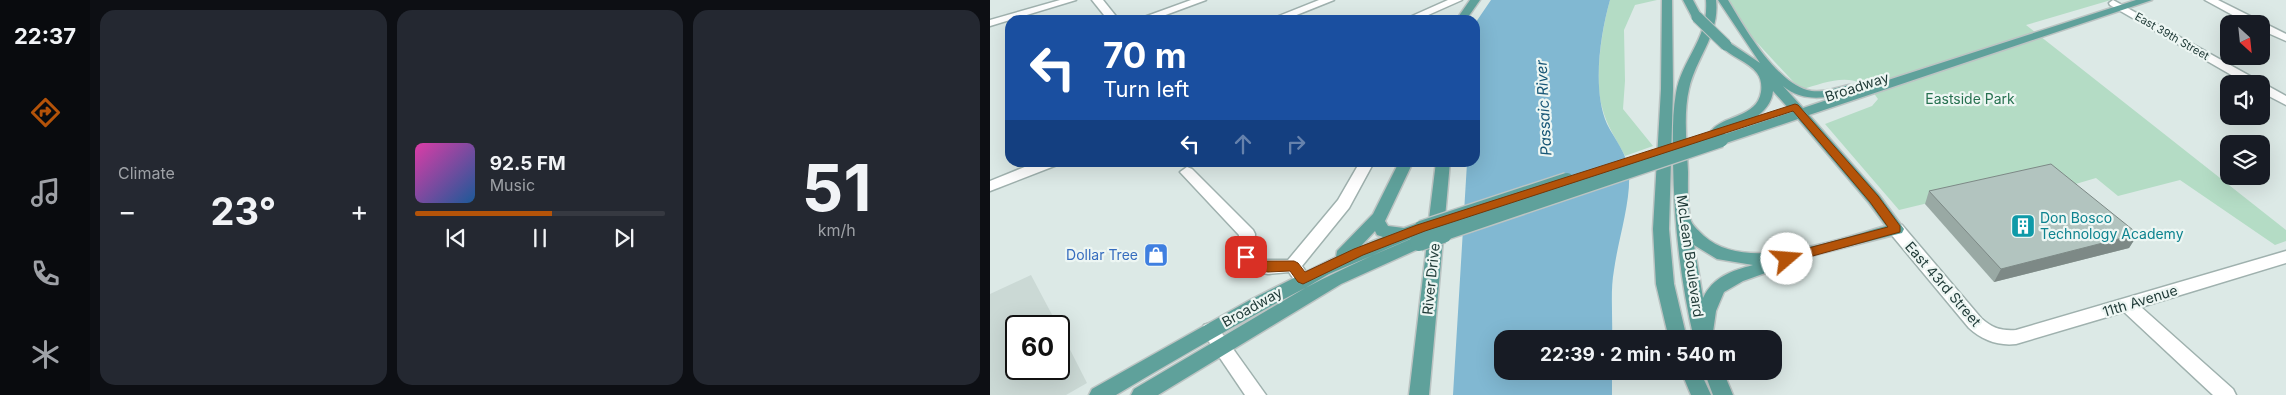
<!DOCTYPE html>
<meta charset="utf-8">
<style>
body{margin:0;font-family:Inter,sans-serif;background:#242831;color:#f1f3f6;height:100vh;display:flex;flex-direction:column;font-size:19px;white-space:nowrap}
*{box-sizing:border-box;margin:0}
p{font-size:16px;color:#9ea1a6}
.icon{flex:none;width:28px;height:28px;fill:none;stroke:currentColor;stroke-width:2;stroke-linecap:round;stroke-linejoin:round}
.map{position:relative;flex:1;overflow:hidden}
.sheet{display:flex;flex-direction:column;gap:10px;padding:10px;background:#0d0f14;width:900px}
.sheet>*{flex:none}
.top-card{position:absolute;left:15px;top:15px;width:475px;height:152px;border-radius:15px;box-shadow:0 5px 20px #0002;background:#1a4fa0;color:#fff;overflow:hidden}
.needle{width:32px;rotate:153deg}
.fabs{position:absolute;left:1230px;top:15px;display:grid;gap:10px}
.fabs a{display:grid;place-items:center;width:50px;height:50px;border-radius:10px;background:#171b24;box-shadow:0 5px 20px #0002;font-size:25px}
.speed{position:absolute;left:15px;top:315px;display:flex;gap:10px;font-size:25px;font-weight:700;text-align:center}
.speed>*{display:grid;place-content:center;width:65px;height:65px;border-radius:50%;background:#171b24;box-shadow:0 5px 20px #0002;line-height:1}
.speed .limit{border:2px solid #111;border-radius:8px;background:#fff;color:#111}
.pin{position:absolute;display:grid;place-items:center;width:42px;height:42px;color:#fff;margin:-21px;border-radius:10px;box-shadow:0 2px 8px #0006}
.me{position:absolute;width:55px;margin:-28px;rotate:72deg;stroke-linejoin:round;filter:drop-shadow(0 0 4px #0008)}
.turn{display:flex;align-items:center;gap:18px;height:105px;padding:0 15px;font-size:22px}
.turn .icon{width:65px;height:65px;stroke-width:2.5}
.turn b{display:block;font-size:35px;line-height:42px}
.lanes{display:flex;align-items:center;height:48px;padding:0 15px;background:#0003;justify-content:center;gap:25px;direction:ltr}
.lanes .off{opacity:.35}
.big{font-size:38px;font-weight:700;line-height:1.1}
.sheet .card{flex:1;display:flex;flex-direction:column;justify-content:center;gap:8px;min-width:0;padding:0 18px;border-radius:15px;background:#242831}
.sheet .dial{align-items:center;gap:0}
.dial b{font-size:65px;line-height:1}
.song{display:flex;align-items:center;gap:15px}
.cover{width:60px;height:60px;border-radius:8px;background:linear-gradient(135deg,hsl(320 70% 55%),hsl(210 70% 35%))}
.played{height:5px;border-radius:2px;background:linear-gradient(90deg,#b45309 55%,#363941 55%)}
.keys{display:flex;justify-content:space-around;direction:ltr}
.heat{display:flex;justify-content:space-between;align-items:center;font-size:28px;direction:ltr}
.sheet .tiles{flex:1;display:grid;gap:10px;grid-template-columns:repeat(3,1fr)}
.trip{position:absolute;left:504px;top:330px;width:288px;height:50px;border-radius:15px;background:#171b24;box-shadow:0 5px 20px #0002;font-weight:700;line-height:50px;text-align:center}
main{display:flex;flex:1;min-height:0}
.dock{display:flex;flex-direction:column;width:90px;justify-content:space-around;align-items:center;background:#090b0e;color:#9ea1a6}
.dock .icon{width:35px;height:35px}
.dock .selected{color:#b45309}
.dock b{font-size:22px;color:#f1f3f6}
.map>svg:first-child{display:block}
.built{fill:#cbd9d5}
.green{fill:#b4dcc5}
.water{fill:#81b8d2}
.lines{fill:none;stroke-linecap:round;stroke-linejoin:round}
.minor-casing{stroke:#9fb1ae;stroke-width:3}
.major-casing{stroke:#bcc4c3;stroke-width:3}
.minor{fill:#fff;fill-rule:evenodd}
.major{fill:#5fa19b;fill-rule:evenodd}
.major-bridge-far2-casing{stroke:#bcc4c3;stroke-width:13;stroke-linecap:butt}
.major-bridge-far1-casing{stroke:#bcc4c3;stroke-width:17;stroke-linecap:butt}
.major-bridge-casing{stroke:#bcc4c3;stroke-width:20;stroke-linecap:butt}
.major-bridge-far2{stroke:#5fa19b;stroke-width:11}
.major-bridge-far1{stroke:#5fa19b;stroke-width:14}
.major-bridge{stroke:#5fa19b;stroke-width:18}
.wall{fill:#99a9a4}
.shaded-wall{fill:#7d8986}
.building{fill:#b2c4bf;stroke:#7d8986}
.route{fill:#b45309;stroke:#753606}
.labels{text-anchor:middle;stroke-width:4.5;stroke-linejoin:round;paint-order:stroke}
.far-street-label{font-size:11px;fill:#1e3936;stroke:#edf6f3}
.street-label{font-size:14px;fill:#1e3936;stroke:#edf6f3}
.park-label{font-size:14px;fill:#277150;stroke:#edf6f3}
.culture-label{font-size:14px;fill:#0d838f;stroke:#edf6f3;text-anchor:start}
.shop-label{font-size:14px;fill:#366cbe;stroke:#edf6f3;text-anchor:end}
.water-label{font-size:15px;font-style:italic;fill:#175676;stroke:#edf6f3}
</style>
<main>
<nav class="dock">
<b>22:37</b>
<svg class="icon selected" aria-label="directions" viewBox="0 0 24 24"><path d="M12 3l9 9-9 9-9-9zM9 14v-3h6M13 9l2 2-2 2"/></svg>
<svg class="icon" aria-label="music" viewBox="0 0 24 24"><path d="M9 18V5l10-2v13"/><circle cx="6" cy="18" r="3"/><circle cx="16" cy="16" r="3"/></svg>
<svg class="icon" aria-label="phone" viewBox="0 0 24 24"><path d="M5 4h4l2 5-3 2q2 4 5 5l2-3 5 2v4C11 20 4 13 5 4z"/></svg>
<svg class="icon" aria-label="climate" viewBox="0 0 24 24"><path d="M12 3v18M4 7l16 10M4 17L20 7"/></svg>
</nav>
<section class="sheet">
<div class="tiles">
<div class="card"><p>Climate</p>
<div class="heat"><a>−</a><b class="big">23°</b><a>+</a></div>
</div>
<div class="card">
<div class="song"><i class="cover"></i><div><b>92.5 FM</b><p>Music</p></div></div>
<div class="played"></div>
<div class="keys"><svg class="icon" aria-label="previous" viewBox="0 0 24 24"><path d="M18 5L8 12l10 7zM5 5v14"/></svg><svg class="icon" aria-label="pause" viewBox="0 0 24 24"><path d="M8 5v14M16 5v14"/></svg><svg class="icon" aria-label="next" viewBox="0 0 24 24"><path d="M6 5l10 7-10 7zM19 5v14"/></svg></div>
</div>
<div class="card dial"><b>51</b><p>km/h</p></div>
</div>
</section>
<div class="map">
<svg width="1296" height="395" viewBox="0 0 1296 395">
<rect width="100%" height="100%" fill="#dce9e6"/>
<!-- built -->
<polygon class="built" points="41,275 68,326 26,326 26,369 69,369 69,328 97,383 76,395 0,395 0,294"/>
<!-- green -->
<g class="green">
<path d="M620 0H667L645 5 634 30 635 81 633 109 663 146 635 156C627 140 616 125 612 107 604 78 612 28 620 0Z"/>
<path d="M736 0H1121L1036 25 1296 230V241L1285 245 1190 180 1128 196 1106 178 1072 188 1054 175 909 210 835 124 882 106 888 99C869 69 839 81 811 90L759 34Z"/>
</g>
<!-- water -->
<path class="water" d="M501 0H620C610 35 602 90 617 124 625 140 637 153 639 172 641 202 628 240 624 270 620 292 623 316 622 339H512V371H622V395H463L477 163 485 162 486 22Z"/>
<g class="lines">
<defs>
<g id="minor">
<polygon points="70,0 86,0 0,26 0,20"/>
<polygon points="102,0 113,0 129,20 118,20"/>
<polygon points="201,0 216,0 162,20 146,20"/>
<polygon points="329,0 344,0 294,20 279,20"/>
<polygon points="458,0 472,0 427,20 413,20"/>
<polygon points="1123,0 1296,96 1296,105 1271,92 1271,84 1257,84 1120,5 1119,3"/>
<polygon points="1215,0 1228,0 1296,34 1296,41 1271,30 1271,24 1259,24"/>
<polygon points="47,162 69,162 67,165 0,191 0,181"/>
<path d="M370 162H384L359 208 312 266 321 279 319 284C308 287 305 281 299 272L278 274 257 270 248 257 249 235 190 172 197 167 202 169 263 230 265 234 264 256 268 260H298L348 200Z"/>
<path d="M906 223 912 225 991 318C1002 328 1011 331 1026 330L1296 251V263L1151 307 1243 389 1246 395H1223L1134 312 1026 344C1008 346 992 340 979 328L900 233 898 229 900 225Z"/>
<polygon points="220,323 226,325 276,395 255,395 211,330 214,325"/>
</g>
<g id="major">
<polygon points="480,0 490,0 476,20 466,20"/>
<polygon points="672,0 682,0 683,89 679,229 684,284 697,339 679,339 666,284 663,229 671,89"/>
<polygon points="693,0 703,0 712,17 711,19 703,19"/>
<path d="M716 0H726C730 35 706 57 699 89 693 115 697 146 698 172 698 185 697 210 701 221 703 226 710 232 714 236 756 274 847 239 896 226L879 203 808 119 736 143H726L724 140 726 137 802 112 783 91C781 115 752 125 733 134L728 135 721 131C733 115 767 118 771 92 772 86 771 78 767 73 758 61 740 57 730 45L736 42 740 43 770 63 728 0H738C754 27 785 81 817 90 830 94 846 88 859 85L863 86 864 91 1146 0H1162L819 115 889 195 914 229 912 233 797 262 795 266 753 281 734 292 726 311 722 339H704C690 280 684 221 683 161 683 139 682 115 686 93 692 58 719 39 716 0ZM793 86C813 103 837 98 861 92L813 108ZM704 245 727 259 763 265C741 271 723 277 713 298Z"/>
<path d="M409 162H423L395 221 398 226 414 228 431 222 438 227 446 162H460L439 395H419L437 243 435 246 351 284 168 395H141L144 389 339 274 423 238H435L437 242 438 229 437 232C327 276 227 335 126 395H99L102 389 260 300 346 257 347 251 383 214ZM385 231 387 235 393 237 371 246Z"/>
<polygon points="691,371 710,371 721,395 701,395"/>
<polygon points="714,371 733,371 743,395 723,395"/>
</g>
</defs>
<!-- minor casing -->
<use href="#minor" class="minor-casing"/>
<!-- major casing -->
<use href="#major" class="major-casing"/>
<!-- minor -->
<use href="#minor" class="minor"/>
<!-- major -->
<use href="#major" class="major"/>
<defs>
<polyline id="major-bridge-far2" points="707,17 736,45"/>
<g id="major-bridge-far1">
<polyline points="431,228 577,180"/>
<polyline points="449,235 731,140"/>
</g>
<polyline id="major-bridge" points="429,242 453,234"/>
</defs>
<!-- major-bridge-far2 casing -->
<use href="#major-bridge-far2" class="major-bridge-far2-casing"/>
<!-- major-bridge-far1 casing -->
<use href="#major-bridge-far1" class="major-bridge-far1-casing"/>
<!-- major-bridge casing -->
<use href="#major-bridge" class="major-bridge-casing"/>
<!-- major-bridge-far2 -->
<use href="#major-bridge-far2" class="major-bridge-far2"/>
<!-- major-bridge-far1 -->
<use href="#major-bridge-far1" class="major-bridge-far1"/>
<!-- major-bridge -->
<use href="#major-bridge" class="major-bridge"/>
</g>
<!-- wall -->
<polygon class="wall" points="939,191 1148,234 1139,248 1004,282 935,204"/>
<!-- shaded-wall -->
<polygon class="shaded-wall" points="1148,234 1139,248 1004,282 1011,269"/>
<!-- building -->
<polygon class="building" points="1061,164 1148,234 1011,269 939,191"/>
<!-- route -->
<polygon class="route" points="805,104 808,105 888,196 910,226 910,232 797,263 792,262 791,259 792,255 898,227 880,202 803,111 435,231 373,255 313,284 308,282 300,271 278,272 259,269 250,257 256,253 267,261 304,261 308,263 315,272 364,249 427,225"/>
<!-- icons -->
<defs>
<symbol id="building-square" viewBox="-11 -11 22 22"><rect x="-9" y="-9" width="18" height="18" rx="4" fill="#0f9aa8" stroke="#edf6f3"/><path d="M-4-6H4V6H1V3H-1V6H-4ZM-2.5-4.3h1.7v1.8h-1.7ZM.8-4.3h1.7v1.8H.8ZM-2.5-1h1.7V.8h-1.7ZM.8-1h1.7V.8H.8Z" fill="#fff"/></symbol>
<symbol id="shop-square" viewBox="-11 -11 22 22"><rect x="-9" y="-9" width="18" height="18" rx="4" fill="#3f7fe0" stroke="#edf6f3"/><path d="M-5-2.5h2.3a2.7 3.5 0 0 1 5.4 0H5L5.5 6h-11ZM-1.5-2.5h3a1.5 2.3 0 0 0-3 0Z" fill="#fff"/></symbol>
</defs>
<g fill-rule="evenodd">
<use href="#building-square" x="1019" y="212" width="28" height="28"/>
<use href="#shop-square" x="152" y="241" width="28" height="28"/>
</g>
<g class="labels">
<!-- far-street labels -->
<g class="far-street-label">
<text transform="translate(1182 36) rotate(30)" y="4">East 39th Street</text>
</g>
<!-- street labels -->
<g class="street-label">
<text transform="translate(867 87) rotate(-18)" y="5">Broadway</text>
<text transform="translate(700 256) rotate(82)" y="5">McLean Boulevard</text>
<text transform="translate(441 279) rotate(-84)" y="5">River Drive</text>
<text transform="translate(953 284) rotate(49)" y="5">East 43rd Street</text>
<text transform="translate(1150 301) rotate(-17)" y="5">11th Avenue</text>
<text transform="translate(262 307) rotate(-29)" y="5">Broadway</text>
</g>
<!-- park labels -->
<g class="park-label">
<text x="980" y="104">Eastside Park</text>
</g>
<!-- culture labels -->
<g class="culture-label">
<text x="1050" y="223">Don Bosco<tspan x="1050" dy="16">Technology Academy</tspan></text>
</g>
<!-- shop labels -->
<g class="shop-label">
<text x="148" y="260">Dollar Tree</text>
</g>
<!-- water labels -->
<g class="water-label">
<text transform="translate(554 108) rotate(-93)" y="5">Passaic River</text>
</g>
</g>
</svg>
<div class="fabs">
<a><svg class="needle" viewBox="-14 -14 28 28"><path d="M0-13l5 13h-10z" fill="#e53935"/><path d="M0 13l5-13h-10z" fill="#9ea1a6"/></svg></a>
<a><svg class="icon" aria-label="sound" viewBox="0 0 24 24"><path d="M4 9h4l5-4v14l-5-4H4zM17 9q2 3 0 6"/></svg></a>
<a><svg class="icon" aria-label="layers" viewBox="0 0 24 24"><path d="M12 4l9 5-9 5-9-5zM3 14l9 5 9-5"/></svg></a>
</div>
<div class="speed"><div class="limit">60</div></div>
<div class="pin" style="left:256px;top:257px;background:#d93025"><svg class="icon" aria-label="arrive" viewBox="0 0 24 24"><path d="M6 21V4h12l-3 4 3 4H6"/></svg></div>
<svg class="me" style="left:797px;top:259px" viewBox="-20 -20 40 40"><circle r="19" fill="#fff"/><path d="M0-13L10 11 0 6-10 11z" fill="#b45309"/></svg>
<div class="trip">22:39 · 2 min · 540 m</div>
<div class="top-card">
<div class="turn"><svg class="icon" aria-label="left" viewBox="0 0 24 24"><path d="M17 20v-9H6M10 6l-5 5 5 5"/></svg><div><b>70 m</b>Turn left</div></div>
<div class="lanes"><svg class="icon" aria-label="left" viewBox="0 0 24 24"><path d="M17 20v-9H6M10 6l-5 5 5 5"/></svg><svg class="icon off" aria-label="ahead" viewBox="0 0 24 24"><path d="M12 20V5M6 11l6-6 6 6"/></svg><svg class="icon off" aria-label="right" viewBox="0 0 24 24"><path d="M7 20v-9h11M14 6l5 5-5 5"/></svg></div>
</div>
</div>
</main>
